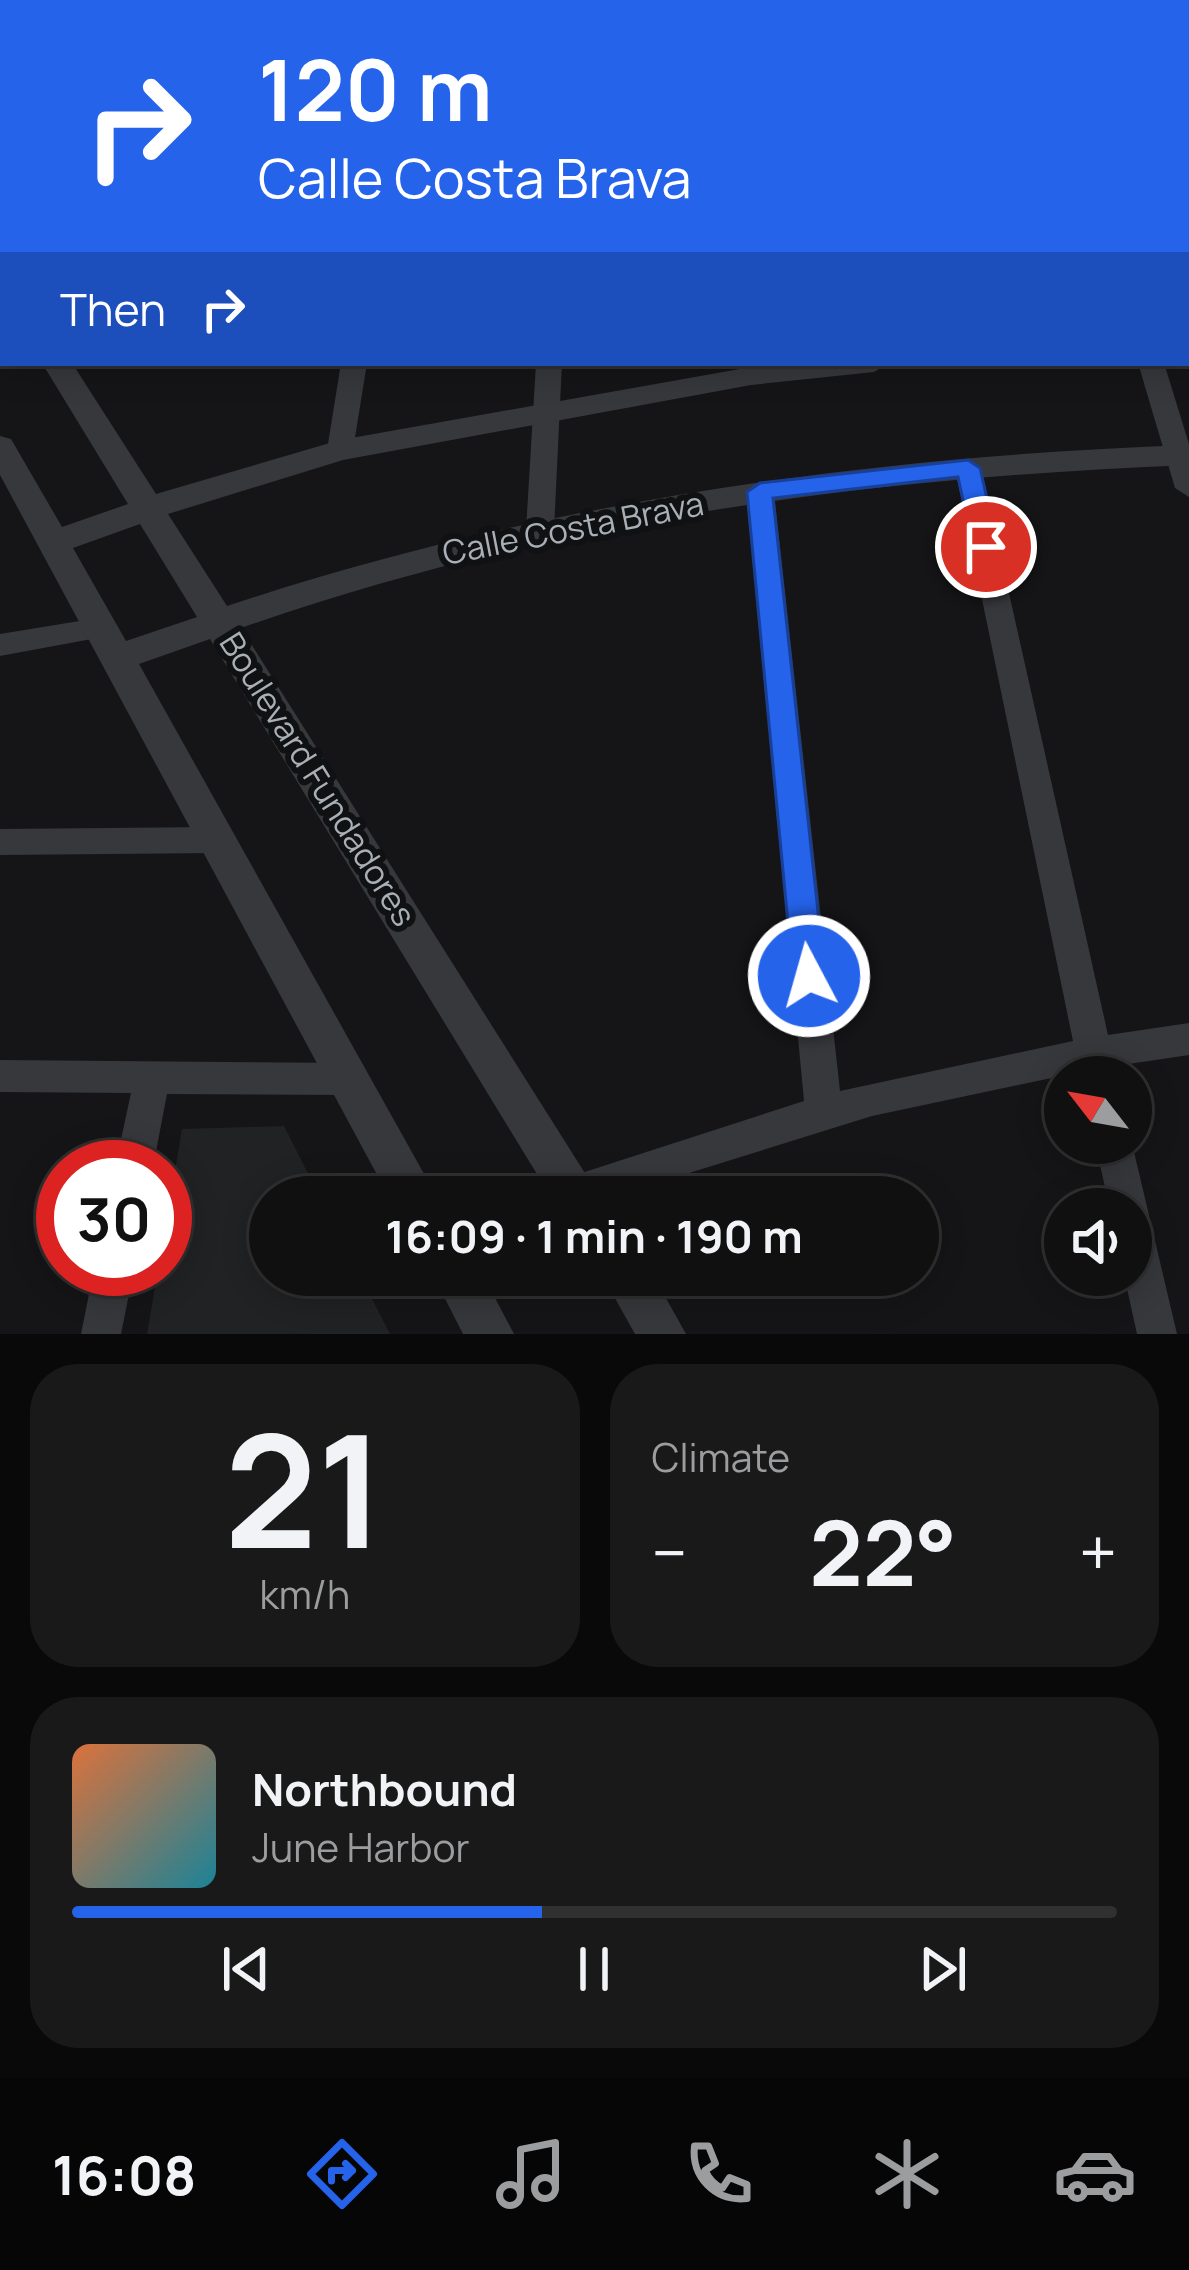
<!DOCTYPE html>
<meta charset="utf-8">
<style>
body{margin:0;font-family:Manrope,sans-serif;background:#19191a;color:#f1f3f6;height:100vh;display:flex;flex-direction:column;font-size:45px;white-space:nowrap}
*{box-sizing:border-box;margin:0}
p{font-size:39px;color:#9c9d9f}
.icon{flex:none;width:66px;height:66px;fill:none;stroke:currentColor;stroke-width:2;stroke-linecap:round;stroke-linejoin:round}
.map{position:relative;height:1334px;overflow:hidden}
.details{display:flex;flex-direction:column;gap:30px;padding:30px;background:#090909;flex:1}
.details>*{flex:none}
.guide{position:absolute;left:0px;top:0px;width:1191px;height:366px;box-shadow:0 6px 30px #0003,0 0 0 3px #303031;background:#2563eb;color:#fff;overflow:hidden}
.needle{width:78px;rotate:301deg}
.controls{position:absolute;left:1044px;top:1056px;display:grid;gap:24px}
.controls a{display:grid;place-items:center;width:108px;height:108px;border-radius:50%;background:#101011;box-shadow:0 6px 30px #0003,0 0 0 3px #303031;font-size:60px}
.speed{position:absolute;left:36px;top:1140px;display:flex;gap:24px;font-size:60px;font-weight:700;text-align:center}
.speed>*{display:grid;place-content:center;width:156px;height:156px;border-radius:50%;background:#101011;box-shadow:0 6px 30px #0003,0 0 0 3px #303031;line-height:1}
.speed .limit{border:18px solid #d22;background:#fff;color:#111}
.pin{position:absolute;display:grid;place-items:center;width:102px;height:102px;color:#fff;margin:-51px;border:6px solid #fff;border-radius:50%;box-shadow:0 3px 12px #0007}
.me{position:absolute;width:132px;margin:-66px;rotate:354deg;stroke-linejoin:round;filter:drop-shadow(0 0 9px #0008)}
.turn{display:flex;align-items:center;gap:42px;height:252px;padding:0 60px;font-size:54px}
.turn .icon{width:156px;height:156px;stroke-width:2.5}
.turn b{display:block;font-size:84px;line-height:102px}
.then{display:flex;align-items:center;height:114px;padding:0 60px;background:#0003;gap:24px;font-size:45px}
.big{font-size:90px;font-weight:700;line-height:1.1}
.details .tile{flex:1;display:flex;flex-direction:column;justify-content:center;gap:18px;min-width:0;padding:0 42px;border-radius:48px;background:#19191a}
.details .dial{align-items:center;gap:0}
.dial b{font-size:156px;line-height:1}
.song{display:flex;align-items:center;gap:36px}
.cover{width:144px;height:144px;border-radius:18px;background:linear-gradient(135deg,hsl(20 70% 55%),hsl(190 70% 35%))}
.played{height:12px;border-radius:6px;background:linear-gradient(90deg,#2563eb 45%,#303031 45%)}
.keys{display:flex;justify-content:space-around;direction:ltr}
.heat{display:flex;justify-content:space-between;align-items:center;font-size:66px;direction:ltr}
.details .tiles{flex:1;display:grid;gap:30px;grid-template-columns:1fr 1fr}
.tile:last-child{grid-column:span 2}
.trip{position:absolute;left:249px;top:1176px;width:690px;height:120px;border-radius:60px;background:#101011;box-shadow:0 6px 30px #0003,0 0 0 3px #303031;font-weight:700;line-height:120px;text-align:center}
.dock{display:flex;height:192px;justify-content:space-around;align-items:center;background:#060607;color:#9c9d9f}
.dock .icon{width:84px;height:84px}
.dock .current{color:#2563eb}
.dock b{font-size:54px;color:#f1f3f6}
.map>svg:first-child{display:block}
.built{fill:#212224}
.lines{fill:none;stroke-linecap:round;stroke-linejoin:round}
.minor{fill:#36383c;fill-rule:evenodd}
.tertiary{fill:#36383c;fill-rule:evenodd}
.route{fill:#2563eb;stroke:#184099;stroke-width:3}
.labels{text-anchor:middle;stroke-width:12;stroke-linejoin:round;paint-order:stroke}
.street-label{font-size:33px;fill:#a8afb6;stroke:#101112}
</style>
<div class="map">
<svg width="1189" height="1334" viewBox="0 0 1189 1334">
<rect width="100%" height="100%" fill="#151517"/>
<!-- built -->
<polygon class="built" points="284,1126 320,1197 270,1197 270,1275 360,1275 390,1334 147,1334 158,1269 165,1269 165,1230 182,1129"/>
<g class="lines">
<!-- minor -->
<g class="minor">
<polygon points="170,0 190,0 169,3"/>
<polygon points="790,0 810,0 811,3 791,3"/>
<rect x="945" y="0" width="20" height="3"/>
<polygon points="1100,0 1120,0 1122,3 1102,3"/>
<polygon points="341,363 367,363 353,450 340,459 327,450"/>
<polygon points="536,363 562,363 554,530 540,539 526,530"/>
<polygon points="1138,363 1164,363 1189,444 1189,497 1175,488"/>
<polygon points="968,459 981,468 1108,1035 1189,1023 1189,1055 1115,1066 1117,1077 1081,1077 1080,1072 872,1116 612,1197 544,1197 549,1184 563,1179 804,1101 746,492 750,486 760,483 774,492 840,1091 1073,1041 955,468"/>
<polygon points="98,618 113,629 108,636 0,656 0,634"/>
<polygon points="216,827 228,831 232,840 228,849 216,853 0,855 0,829"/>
<polygon points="0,1060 351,1063 364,1067 369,1079 364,1091 351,1095 167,1094 153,1167 115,1167 131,1093 0,1092"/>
<polygon points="1131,1139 1177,1334 1137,1334 1124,1275 1131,1275 1131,1209 1110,1209 1095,1143 1131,1143"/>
<polygon points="94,1269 134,1269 121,1334 81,1334"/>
</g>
<!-- tertiary -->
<g class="tertiary">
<polygon points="326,0 350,0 325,3"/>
<rect x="1188" y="25" width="1" height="14"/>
<rect x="0" y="43" width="3" height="14"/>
<rect x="1188" y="51" width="1" height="14"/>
<rect x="0" y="70" width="3" height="14"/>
<polygon points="3,95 3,111 0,112 0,96"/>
<polygon points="0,265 3,266 3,288 0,287"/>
<rect x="1188" y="340" width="1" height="18"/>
<path d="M42 363H72L156 494 340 440 751 367 889 363 874 372 751 385 343 460 168 514 227 606C541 502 860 457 1189 445V465C865 478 548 520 241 628L600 1197H551L210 639 139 664 437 1197H389L0 475V436L11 439 62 527 128 504ZM140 524 197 617 126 641 73 548Z"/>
<polygon points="433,1275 483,1275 514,1334 463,1334"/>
<polygon points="602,1275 653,1275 686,1334 635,1334"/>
</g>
</g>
<!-- route -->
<polygon class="route" points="968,460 980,468 998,547 986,555 973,547 958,477 773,498 825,976 820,985 798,985 793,976 747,492 760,483"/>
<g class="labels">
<!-- street labels -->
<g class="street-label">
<text transform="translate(573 528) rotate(-11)" y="12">Calle Costa Brava</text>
<text transform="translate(318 779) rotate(58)" y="12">Boulevard Fundadores</text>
</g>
</g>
</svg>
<div class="controls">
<a><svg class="needle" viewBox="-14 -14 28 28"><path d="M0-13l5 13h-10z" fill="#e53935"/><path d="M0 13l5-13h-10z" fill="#9c9d9f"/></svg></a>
<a><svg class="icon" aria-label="sound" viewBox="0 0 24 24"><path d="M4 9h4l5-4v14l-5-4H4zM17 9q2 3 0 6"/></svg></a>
</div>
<div class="speed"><div class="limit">30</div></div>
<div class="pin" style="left:986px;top:547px;background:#d93025"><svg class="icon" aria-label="arrive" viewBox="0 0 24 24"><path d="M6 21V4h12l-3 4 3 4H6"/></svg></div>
<svg class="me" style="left:809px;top:976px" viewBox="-20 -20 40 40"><circle r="17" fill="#2563eb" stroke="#fff" stroke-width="3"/><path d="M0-11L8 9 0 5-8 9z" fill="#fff"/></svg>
<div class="trip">16:09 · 1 min · 190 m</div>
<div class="guide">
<div class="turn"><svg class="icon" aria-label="right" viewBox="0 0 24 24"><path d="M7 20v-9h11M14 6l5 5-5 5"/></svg><div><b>120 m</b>Calle Costa Brava</div></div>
<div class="then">Then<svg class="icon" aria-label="right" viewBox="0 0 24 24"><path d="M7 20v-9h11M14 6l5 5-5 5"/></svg></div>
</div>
</div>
<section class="details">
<div class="tiles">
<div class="tile dial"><b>21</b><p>km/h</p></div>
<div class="tile"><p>Climate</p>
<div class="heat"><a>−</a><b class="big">22°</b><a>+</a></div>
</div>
<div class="tile">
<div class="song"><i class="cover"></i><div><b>Northbound</b><p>June Harbor</p></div></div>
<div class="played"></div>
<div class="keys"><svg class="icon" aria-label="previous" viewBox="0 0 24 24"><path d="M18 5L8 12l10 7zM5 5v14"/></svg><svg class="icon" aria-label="pause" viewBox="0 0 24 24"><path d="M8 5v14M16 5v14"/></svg><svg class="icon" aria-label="next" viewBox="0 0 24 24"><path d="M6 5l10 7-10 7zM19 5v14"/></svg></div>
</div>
</div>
</section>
<nav class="dock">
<b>16:08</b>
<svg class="icon current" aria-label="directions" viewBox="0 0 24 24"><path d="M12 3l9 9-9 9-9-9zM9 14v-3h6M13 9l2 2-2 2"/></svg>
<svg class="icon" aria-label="music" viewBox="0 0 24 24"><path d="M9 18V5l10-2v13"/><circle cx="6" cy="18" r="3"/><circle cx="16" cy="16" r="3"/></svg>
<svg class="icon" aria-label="phone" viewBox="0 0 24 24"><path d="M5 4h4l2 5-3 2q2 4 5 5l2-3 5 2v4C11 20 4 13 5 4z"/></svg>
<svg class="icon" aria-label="climate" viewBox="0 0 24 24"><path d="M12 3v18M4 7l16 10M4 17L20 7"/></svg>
<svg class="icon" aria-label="car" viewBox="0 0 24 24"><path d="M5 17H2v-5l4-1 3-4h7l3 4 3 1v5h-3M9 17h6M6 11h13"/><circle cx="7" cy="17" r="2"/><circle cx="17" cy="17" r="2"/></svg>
</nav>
